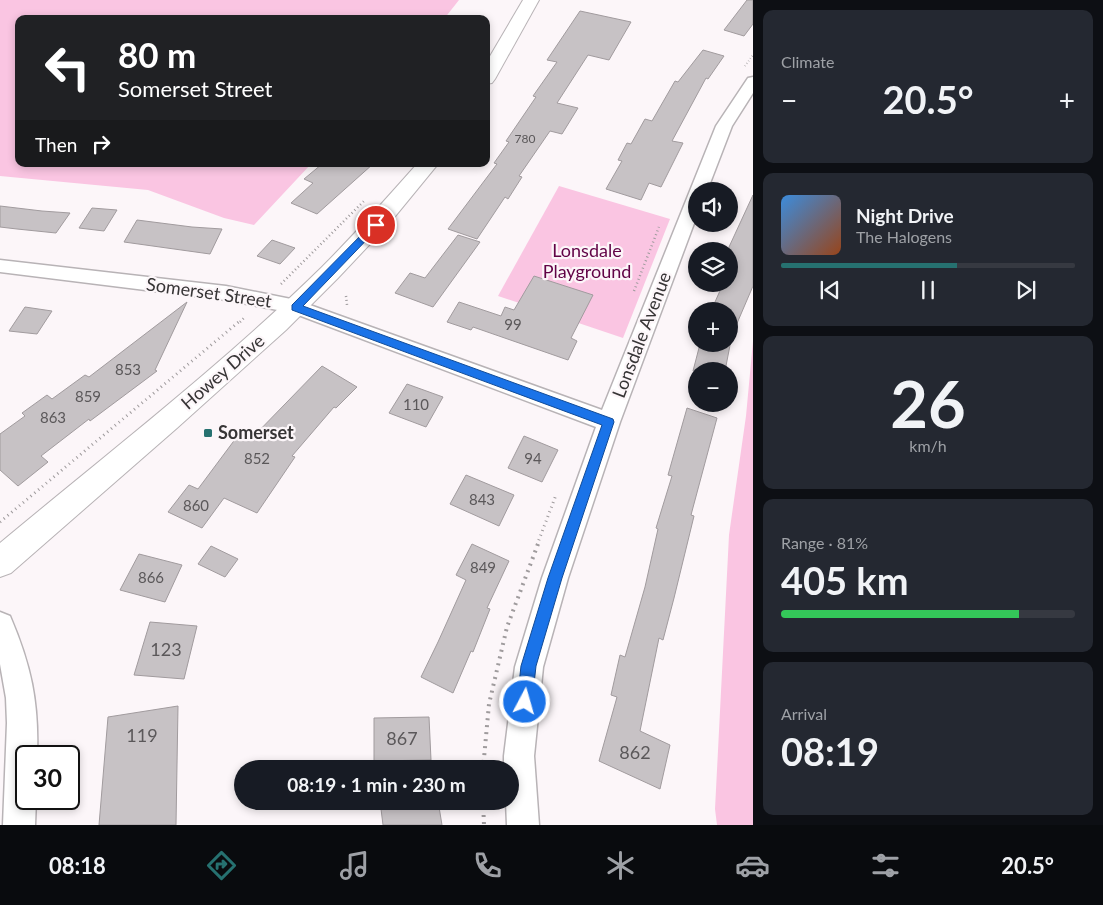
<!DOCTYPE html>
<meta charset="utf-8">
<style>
body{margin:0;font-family:Lato,sans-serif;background:#242831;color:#f1f3f6;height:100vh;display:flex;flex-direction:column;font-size:19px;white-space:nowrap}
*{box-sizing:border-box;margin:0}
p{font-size:16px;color:#9ea1a6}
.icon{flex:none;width:28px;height:28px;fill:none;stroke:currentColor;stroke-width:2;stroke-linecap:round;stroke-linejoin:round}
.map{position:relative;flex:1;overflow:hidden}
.sheet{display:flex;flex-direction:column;gap:10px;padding:10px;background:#0d0f14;width:350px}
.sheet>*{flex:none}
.banner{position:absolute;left:15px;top:15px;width:475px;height:152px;border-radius:10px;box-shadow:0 2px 8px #0003;background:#202124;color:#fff;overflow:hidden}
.controls{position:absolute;left:688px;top:182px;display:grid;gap:10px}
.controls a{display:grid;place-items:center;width:50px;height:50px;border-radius:50%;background:#171b24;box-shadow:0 2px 8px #0003;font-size:25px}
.speed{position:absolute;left:15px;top:745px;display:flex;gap:10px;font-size:25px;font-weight:700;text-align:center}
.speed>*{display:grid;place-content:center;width:65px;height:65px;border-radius:50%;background:#171b24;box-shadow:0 2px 8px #0003;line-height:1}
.speed .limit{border:2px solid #111;border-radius:8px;background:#fff;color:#111}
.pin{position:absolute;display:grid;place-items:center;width:42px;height:42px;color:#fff;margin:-21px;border:2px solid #fff;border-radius:50%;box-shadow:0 1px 5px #0007}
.me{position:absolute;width:55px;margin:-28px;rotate:6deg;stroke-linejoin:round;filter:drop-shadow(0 0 4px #0008)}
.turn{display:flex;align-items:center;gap:18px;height:105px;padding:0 20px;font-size:22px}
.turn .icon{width:65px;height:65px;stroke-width:2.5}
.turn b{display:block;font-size:35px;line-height:42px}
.then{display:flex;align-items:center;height:48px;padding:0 20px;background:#0003;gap:10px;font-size:19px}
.big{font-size:38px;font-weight:700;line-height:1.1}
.sheet .card{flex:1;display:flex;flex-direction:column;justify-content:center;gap:8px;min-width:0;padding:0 18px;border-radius:10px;background:#242831}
.sheet .dial{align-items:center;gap:0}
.dial b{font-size:65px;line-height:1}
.song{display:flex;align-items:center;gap:15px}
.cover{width:60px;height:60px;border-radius:8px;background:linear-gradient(135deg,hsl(210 70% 55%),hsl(20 70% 35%))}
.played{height:5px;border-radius:2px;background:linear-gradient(90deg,#267170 60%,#363941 60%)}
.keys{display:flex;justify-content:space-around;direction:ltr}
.heat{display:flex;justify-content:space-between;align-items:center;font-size:28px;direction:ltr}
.charge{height:8px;border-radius:4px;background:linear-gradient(90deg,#34c759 81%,#363941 0)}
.trip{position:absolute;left:234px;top:760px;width:285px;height:50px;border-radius:25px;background:#171b24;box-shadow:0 2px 8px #0003;font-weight:700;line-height:50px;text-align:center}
.tab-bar{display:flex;height:80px;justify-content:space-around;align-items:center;background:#090b0e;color:#9ea1a6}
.tab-bar .icon{width:35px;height:35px}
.tab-bar .selected{color:#267170}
.tab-bar b{font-size:22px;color:#f1f3f6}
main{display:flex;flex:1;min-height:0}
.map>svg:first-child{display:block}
.green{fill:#fac5e2}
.building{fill:#c7c2c5;stroke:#a19b9e}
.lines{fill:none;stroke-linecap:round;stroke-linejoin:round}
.street-casing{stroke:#b8b3b6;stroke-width:3}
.secondary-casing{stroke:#b8b3b6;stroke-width:2}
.path-far3{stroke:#9f9b9d;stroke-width:2;stroke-dasharray:0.5 2.5;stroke-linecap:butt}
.path-far2{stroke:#9f9b9d;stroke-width:2.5;stroke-dasharray:1 3;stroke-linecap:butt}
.path-far1{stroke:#9f9b9d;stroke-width:3;stroke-dasharray:1 4;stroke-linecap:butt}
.path{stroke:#9f9b9d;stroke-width:4;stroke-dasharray:2 5;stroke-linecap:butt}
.street{fill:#fff;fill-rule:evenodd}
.secondary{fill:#fff;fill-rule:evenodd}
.route{fill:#1a73e8;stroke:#114b97}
.poi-dot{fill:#267170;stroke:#fcf6f9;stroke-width:2}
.labels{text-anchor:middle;stroke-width:4.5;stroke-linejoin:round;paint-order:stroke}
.far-number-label{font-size:12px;fill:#5b585a}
.number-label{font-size:15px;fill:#5b585a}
.park-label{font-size:18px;fill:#610346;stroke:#fcf6f9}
.street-label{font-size:18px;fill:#373536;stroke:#fcf6f9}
.poi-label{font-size:18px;font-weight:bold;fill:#373536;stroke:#fcf6f9;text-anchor:start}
.near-number-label{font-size:18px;fill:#5b585a}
</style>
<main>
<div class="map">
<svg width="753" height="825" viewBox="0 0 753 825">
<rect width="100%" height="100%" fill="#fcf6f9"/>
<!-- green -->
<g class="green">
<polygon points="0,0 459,0 444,19 19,19 19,164 311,164 254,225 224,218 148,190 0,176"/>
<polygon points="559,186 670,219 623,338 498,296"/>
<polygon points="753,341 753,825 717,825 715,809 729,535 746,416"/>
</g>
<!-- building -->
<g class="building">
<polygon points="747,0 753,0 753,24 744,36 724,30"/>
<polygon points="580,11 631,22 609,60 588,55 557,103 578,108 562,134 550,131 519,176 522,177 508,199 505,197 477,239 448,229 497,164 494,163 509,142 506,141 536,97 533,96 557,62 547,60"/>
<polygon points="703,50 724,56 708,79 706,78 672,141 683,143 661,187 649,183 641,200 606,189 622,161 618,160 627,143 631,144 645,119 652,121 675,81 678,82"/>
<polygon points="322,164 373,164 317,214 291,203 313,183 304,179"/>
<polygon points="753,195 753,286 732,335 725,371 693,371 700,344 729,344 729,311 711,311 723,284 729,284 729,247"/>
<polygon points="0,206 42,211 70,213 56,233 17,229 0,227"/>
<polygon points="92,208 117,210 104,231 79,228"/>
<polygon points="137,220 192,227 222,229 210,254 124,242"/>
<polygon points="458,235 480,242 433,307 395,293 410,273 425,278"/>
<polygon points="272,240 295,248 280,264 257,256"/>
<polygon points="534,276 593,295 571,338 577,341 568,360 473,327 471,330 447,322 459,302 501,316 505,307 514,310"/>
<polygon points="187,302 155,370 157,371 90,421 89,419 41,456 48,462 18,486 0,470 0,434 25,416 22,413 47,395 52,399 85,375 89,377"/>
<polygon points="25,307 52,311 37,334 9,331"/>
<polygon points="322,366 357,387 336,408 334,407 292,456 295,457 257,513 224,498 202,528 168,512 189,485 198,489 239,434 251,439"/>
<polygon points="407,384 443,397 426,427 389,413"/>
<polygon points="687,408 717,418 691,515 694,516 674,598 663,640 659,638 640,731 670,745 660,789 599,761 617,697 611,695 620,655 625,657 645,587 658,529 656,528 672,476 668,475"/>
<polygon points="524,436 558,450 542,482 508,468"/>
<polygon points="466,475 514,495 499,526 450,504"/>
<polygon points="472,544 509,561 487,608 490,609 473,652 471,651 453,693 421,677 438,642 466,580 456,575"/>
<polygon points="211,546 238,559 225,577 198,564"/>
<polygon points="139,554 182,565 165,602 120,590"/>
<polygon points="150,622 197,626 184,679 134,675"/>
<polygon points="178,706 176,825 99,825 108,717"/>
<polygon points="429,717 431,760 374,761 374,718"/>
<polygon points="380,801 438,801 442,825 383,825"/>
</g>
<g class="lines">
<defs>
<g id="street">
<polygon points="753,77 753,93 732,126 707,191 696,191 696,218 620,422 568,578 543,667 534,756 539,825 507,825 506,801 510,801 510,769 504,769 504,756 515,667 542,578 596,427 293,313 226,300 0,272 0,260 226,286 296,300 602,410 716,126 748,78"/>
<path d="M0 612 10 616C31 665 39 702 37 756H26V799H36L35 825H3L7 723 6 698 0 664Z"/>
</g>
<g id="secondary">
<polygon points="523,0 539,0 495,79 492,83 486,84 486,63"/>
<path d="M417 164H438L388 225 338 278 286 330 177 428 11 573 0 577V543C108 453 221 366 322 267 355 234 386 199 417 164Z"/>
</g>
</defs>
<!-- street casing -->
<use href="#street" class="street-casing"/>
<!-- secondary casing -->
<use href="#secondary" class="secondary-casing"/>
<!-- path-far3 -->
<polyline class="path-far3" points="745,66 753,55"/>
<!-- path-far2 -->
<g class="path-far2">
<polyline points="281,284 365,200"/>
<polyline points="634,291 659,227"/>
<polyline points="346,296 347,305"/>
<polyline points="240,322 245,317"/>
</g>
<!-- path-far1 -->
<g class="path-far1">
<polyline points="0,522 241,320"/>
<polyline points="537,545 556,495"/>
</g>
<!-- path -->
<g class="path">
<polyline points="483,769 489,704 507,627 538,544"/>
<polyline points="483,801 484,825"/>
</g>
<!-- street -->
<use href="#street" class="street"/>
<!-- secondary -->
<use href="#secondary" class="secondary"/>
</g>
<!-- route -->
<polygon class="route" points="376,222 379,223 379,227 303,306 613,419 614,422 562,578 536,666 532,702 530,708 525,710 520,708 517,702 521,666 548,578 602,425 292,310 292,305 373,223"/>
<!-- markers -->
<rect class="poi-dot" x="203" y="428" width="10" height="10" rx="2.5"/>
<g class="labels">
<!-- far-number labels -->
<g class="far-number-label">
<text x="525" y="143">780</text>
</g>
<!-- number labels -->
<g class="number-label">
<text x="513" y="330">99</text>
<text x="128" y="375">853</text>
<text x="88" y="402">859</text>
<text x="416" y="410">110</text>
<text x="53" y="423">863</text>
<text x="257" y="464">852</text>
<text x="533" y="464">94</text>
<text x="482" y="505">843</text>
<text x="196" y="511">860</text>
<text x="483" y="573">849</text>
<text x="151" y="583">866</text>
</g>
<!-- park labels -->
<g class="park-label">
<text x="587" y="257">Lonsdale<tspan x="587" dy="21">Playground</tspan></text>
</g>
<!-- street labels -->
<g class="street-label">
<text transform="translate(209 293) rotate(8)" y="6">Somerset Street</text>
<text transform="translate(642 335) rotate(-69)" y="6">Lonsdale Avenue</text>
<text transform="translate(223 372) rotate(-41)" y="6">Howey Drive</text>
</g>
<!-- poi labels -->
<g class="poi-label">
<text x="218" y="439">Somerset</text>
</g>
<!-- near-number labels -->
<g class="near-number-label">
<text x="166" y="656">123</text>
<text x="142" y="742">119</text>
<text x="402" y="745">867</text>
<text x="635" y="759">862</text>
</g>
</g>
</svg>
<div class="controls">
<a><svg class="icon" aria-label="sound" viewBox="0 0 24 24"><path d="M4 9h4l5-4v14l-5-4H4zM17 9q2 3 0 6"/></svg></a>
<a><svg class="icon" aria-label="layers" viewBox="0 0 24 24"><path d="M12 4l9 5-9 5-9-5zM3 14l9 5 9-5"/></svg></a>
<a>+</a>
<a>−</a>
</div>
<div class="speed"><div class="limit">30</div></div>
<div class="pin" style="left:376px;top:225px;background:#d93025"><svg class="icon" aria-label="arrive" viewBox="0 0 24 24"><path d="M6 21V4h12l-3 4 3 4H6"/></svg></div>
<svg class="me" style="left:525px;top:702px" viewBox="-20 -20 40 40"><circle r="17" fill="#1a73e8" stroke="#fff" stroke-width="3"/><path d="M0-11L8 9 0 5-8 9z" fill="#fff"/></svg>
<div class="trip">08:19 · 1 min · 230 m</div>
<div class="banner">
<div class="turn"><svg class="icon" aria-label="left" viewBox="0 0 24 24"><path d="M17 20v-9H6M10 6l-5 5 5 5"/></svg><div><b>80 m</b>Somerset Street</div></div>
<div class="then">Then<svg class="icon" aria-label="right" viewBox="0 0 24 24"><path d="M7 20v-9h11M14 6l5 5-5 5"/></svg></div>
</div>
</div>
<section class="sheet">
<div class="card"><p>Climate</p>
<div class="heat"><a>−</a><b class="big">20.5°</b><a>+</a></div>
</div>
<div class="card">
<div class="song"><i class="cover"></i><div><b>Night Drive</b><p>The Halogens</p></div></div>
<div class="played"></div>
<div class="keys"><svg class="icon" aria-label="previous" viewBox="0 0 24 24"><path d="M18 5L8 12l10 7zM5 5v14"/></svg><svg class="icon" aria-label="pause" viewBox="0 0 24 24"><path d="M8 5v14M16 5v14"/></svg><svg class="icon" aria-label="next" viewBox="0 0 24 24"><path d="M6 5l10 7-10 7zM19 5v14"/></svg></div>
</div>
<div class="card dial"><b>26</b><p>km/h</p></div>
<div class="card"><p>Range · 81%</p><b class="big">405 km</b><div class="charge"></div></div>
<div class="card"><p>Arrival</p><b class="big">08:19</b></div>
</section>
</main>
<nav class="tab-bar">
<b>08:18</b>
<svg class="icon selected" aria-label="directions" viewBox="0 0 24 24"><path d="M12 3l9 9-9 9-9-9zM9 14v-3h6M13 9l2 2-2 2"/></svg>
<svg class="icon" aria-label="music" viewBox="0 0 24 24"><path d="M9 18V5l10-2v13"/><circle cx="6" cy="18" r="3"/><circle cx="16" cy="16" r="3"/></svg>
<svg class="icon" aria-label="phone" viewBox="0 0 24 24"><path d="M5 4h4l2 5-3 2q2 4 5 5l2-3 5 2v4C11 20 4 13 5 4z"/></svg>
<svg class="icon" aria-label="climate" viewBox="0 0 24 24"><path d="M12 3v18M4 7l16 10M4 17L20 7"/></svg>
<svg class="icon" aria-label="car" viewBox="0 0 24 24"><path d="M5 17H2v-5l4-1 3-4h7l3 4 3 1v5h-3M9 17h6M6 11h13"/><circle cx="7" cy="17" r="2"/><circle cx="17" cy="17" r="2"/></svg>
<svg class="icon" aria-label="filters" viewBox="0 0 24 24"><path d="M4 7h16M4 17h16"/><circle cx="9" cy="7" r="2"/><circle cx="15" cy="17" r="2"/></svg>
<b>20.5°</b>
</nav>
